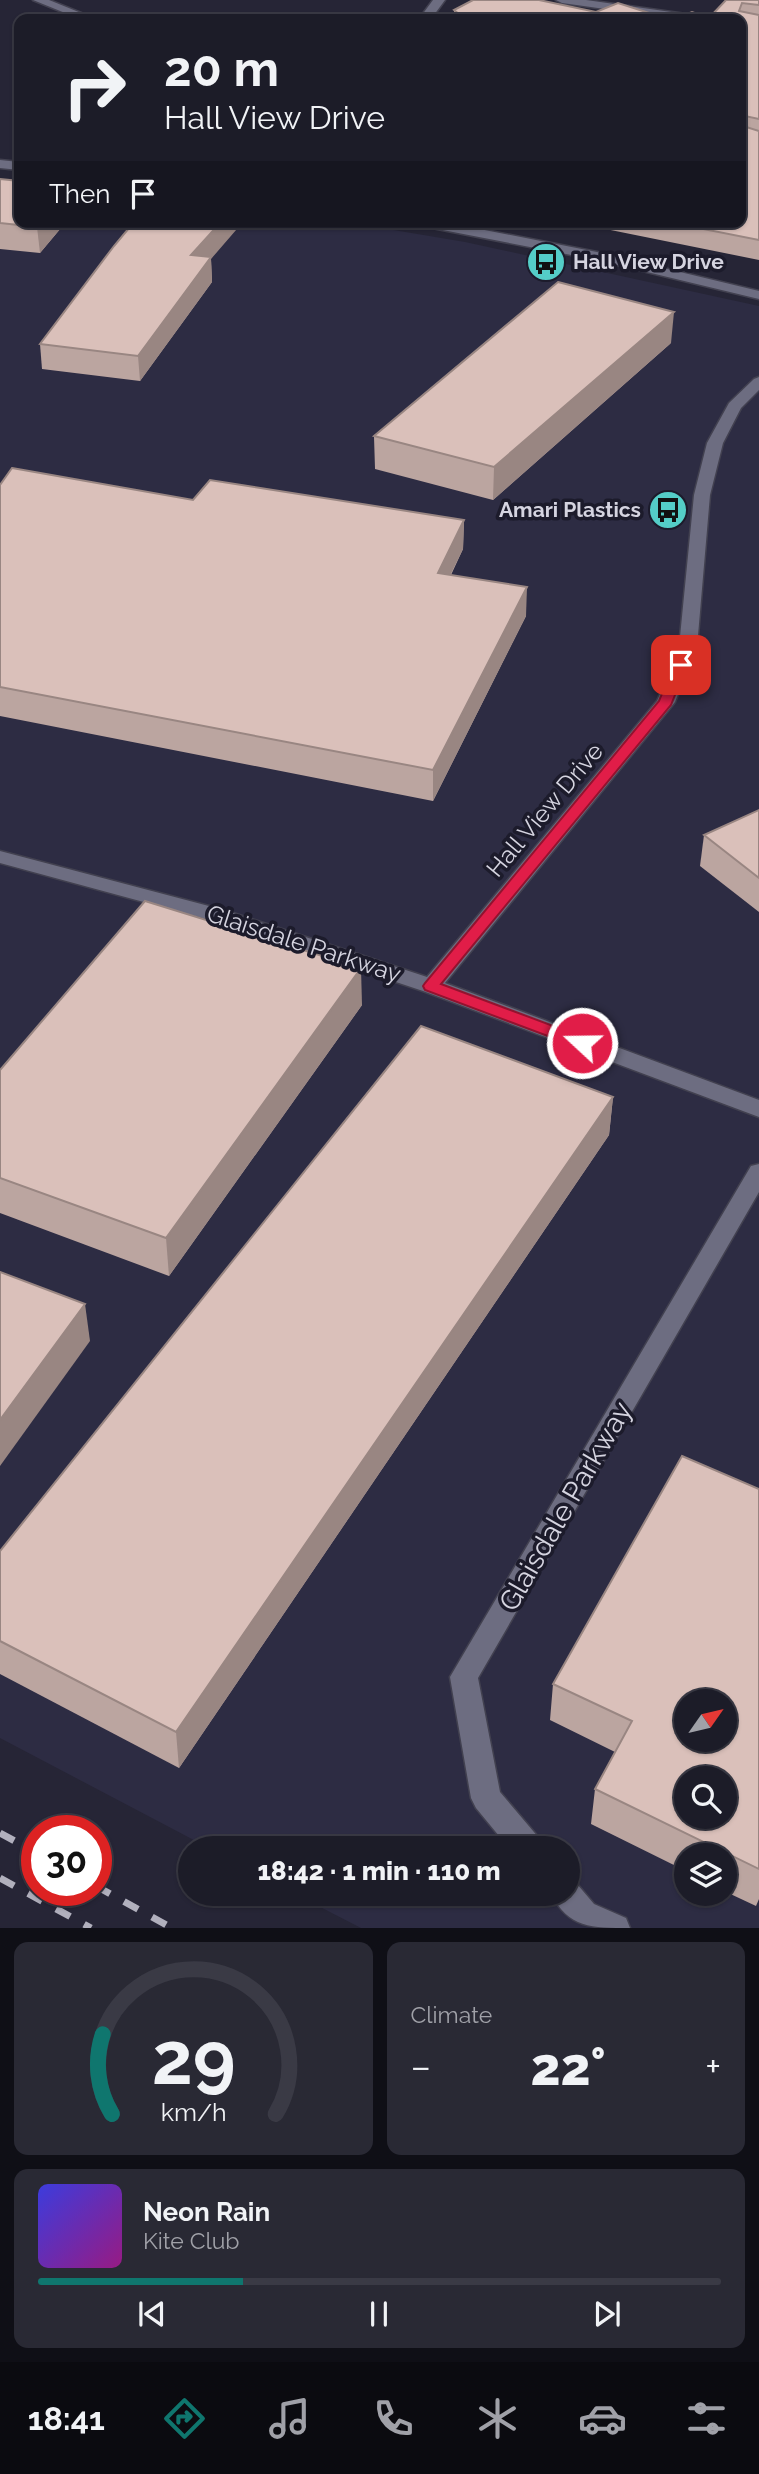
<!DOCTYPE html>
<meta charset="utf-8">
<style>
body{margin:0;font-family:Raleway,sans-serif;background:#292934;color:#f1f3f6;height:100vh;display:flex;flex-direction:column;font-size:26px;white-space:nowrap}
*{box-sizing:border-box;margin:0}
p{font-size:23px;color:#a0a1a8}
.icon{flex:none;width:38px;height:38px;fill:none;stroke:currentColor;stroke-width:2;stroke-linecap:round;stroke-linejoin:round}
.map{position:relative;height:1928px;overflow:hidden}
.side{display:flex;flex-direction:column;gap:14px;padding:14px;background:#0f0f16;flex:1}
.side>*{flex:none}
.top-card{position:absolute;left:14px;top:14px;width:732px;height:214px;border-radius:14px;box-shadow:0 2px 5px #0004,0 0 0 2px #3a3a45;background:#1c1c28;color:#f1f3f6;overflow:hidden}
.needle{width:46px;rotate:56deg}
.buttons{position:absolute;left:674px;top:1689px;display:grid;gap:14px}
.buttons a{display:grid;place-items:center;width:63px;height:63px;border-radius:50%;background:#1c1c28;box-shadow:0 2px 5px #0004,0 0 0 2px #3a3a45;font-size:35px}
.speed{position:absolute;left:21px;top:1815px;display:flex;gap:14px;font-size:35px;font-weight:700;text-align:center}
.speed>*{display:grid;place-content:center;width:91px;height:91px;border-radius:50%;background:#1c1c28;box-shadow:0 2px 5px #0004,0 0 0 2px #3a3a45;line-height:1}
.speed .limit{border:10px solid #d22;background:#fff;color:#111}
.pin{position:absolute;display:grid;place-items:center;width:60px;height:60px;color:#fff;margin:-30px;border-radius:14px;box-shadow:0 4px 10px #0006}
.me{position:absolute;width:77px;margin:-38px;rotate:291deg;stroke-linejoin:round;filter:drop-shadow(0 0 5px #0008)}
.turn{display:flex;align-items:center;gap:24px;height:147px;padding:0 35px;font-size:32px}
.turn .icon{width:91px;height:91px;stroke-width:2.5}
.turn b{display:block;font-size:49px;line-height:60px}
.then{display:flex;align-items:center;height:66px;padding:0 35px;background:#0003;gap:14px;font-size:26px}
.big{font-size:52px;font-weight:800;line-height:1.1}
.side .tile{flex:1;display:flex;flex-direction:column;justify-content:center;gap:10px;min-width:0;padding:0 24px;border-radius:14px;background:#292934}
.side .dial{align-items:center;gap:0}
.dial svg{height:182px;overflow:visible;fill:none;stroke:#3a3a45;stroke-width:7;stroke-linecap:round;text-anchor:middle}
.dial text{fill:#f1f3f6;stroke:none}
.song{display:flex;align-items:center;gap:21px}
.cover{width:84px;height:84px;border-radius:10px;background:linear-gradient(135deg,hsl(240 70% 55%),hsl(310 70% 35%))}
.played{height:7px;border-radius:4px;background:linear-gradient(90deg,#0f766e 30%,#3a3a45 30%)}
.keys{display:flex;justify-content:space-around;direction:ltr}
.heat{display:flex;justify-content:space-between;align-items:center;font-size:38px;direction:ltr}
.side .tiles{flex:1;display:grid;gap:14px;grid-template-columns:1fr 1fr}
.tile:last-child{grid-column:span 2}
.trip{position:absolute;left:178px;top:1836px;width:402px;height:70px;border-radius:35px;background:#1c1c28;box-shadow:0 2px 5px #0004,0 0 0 2px #3a3a45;font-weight:800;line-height:70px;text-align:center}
.tabs{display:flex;height:112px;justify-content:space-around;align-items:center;background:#0b0b10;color:#a0a1a8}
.tabs .icon{width:49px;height:49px}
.tabs .active{color:#0f766e}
.tabs b{font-size:32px;color:#f1f3f6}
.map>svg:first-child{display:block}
.built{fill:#2d2c43;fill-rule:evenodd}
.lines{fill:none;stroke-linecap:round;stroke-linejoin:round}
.minor-casing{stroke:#424150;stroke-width:3}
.minor{fill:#6d6d81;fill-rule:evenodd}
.rail{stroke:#b1b0bd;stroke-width:7;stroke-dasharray:16 16;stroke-linecap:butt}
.wall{fill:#bba5a0}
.shaded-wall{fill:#998682}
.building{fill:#dac0ba;stroke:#998682;stroke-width:2;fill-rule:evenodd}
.route{fill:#e11d48;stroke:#92132f;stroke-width:2}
.labels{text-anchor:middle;stroke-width:7;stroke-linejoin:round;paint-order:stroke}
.far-poi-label{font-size:21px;font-weight:bold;fill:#d5d4e0;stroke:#1c1b2b;text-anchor:start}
.street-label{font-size:24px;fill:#d5d4e0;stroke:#1c1b2b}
.near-street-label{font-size:28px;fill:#d5d4e0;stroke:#1c1b2b}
</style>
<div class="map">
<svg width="759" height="1928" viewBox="0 0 759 1928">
<rect width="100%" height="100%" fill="#262536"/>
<!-- built -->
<path class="built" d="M0 179 19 180V222H346L465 242 759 306V1928H361L295 1894H569V1848H209L0 1738ZM686 1701H724V1740H686ZM686 1778H724V1816H686ZM686 1855H724V1894H686Z"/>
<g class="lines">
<defs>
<g id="minor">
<polygon points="33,0 49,0 96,19 80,19"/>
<polygon points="433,0 445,0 431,19 419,19"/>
<polygon points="556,0 586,0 700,16 706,19 677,19 562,3"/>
<polygon points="0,160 19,162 19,170 0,168"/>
<polygon points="415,222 444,222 597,252 759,291 759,299 597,260 422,226"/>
<polygon points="759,377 759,390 741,408 723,443 710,495 697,647 675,702 445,983 759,1100 759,1117 423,991 210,920 0,863 0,851 224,910 427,977 657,701 679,647 694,495 707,443 729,403 754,379"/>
<polygon points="759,1164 759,1192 478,1678 500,1792 539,1838 543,1848 509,1848 476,1808 471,1798 450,1677 751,1166"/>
<path d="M569 1881 577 1884 594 1904 626 1918 630 1928C591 1928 569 1928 551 1894H569Z"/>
</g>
</defs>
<!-- minor casing -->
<use href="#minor" class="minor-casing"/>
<!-- minor -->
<use href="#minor" class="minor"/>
<!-- rail -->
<g class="rail">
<polyline points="0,1833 37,1853"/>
<polyline points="0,1878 91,1928"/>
<polyline points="96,1886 172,1928"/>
</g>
</g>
<!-- wall -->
<g class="wall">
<polygon points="726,0 759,0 759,260 571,222 740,222 740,19 709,18"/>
<polygon points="454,10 596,12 668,19 454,19"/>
<polygon points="0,179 19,222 66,222 40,253 0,249"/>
<polygon points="211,259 212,282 140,381 42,369 40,344"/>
<polygon points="671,343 493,500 375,469 374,436"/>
<polygon points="0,485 464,520 463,549 451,575 526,616 433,801 0,716"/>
<polygon points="759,810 759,912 700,866 704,835"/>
<polygon points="362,1005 169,1276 0,1213 0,1070"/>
<polygon points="613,1097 609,1135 179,1768 0,1674 0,1551"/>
<polygon points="759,1489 759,1899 756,1906 724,1891 724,1855 686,1855 686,1871 591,1824 595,1789 615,1752 550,1720 553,1684"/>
</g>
<!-- shaded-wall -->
<g class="shaded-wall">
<polygon points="42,222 66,222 40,253 37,227"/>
<polygon points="221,222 243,222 211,259 212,282 140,381 138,356 191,255"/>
<polygon points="674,312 671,343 493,500 494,467"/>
<polygon points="464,520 463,549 437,602 438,573"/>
<polygon points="527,587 526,616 433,801 433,770"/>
<polygon points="361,968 362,1005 169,1276 166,1238"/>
<polygon points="613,1097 609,1135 179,1768 176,1732"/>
<polygon points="85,1304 90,1341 0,1466 0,1420"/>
</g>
<!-- building -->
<g class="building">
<polygon points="473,0 539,0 596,12 618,3 668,19 465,19 454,10"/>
<polygon points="726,0 759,0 759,5 742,3 739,11 759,15 759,119 740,115 740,19 675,19 692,12 709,18"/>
<polygon points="740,125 759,131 759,240 668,222 740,222"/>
<polygon points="0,179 19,181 19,222 42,222 37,227 0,223"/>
<polygon points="134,222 221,222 191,255 211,257 138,356 40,344 114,246"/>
<polygon points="558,282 674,312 494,467 374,436"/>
<polygon points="12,468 193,500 210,480 464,520 438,573 527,587 433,770 0,687 0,485"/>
<polygon points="759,810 759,878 704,835"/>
<polygon points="145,901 361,968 166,1238 0,1178 0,1070"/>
<polygon points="421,1026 613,1097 176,1732 0,1641 0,1551"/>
<polygon points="0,1272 85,1304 0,1420"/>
<path d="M682 1456 759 1489V1869L595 1789 632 1721 553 1684ZM686 1701H724V1740H686ZM686 1778H724V1816H686Z"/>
</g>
<!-- route -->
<polygon class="route" points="681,661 687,665 671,705 441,984 588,1039 591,1043 588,1047 577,1047 425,990 423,986 425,983 659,701 674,665"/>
<!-- icons -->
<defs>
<symbol id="bus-disc" viewBox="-11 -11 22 22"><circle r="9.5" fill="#54cdc7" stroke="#1c1b2b"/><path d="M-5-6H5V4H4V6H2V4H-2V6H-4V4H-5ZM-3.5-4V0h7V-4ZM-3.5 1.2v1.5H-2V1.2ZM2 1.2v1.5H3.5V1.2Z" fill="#111"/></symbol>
</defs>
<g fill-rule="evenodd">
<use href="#bus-disc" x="524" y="240" width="44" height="44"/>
<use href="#bus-disc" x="646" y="488" width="44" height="44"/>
</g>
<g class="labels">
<!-- far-poi labels -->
<g class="far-poi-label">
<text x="573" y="269">Hall View Drive</text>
<text x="641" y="517" text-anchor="end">Amari Plastics</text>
</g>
<!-- street labels -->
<g class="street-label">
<text transform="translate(545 810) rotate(-50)" y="8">Hall View Drive</text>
<text transform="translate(304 944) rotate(18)" y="8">Glaisdale Parkway</text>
</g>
<!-- near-street labels -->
<g class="near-street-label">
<text transform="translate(565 1506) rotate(-60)" y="10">Glaisdale Parkway</text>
</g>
</g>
</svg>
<div class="buttons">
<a><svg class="needle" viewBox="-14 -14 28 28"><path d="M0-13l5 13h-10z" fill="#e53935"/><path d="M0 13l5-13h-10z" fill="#a0a1a8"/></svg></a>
<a><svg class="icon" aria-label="search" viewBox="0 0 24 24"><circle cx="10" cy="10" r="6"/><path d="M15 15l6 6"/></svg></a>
<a><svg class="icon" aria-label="layers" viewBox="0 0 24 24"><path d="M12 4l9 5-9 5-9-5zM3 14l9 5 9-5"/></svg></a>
</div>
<div class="speed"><div class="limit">30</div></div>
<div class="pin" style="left:681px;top:665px;background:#d93025"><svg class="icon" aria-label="arrive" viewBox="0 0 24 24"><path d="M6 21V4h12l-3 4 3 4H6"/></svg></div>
<svg class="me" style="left:582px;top:1043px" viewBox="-20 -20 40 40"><circle r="17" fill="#e11d48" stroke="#fff" stroke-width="3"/><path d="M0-11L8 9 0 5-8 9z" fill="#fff"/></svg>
<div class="trip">18:42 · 1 min · 110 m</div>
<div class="top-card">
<div class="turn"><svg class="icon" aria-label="right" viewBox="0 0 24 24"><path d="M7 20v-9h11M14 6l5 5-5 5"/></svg><div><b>20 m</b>Hall View Drive</div></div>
<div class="then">Then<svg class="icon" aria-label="arrive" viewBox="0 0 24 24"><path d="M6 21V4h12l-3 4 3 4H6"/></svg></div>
</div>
</div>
<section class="side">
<div class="tiles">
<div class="tile dial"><svg viewBox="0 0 100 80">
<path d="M14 69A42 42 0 1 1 86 69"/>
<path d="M14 69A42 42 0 0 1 10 34" stroke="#0f766e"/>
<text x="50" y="56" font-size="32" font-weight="700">29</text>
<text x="50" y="72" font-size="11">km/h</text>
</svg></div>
<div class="tile"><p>Climate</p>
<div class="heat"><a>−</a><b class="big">22°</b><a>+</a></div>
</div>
<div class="tile">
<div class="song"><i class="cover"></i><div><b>Neon Rain</b><p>Kite Club</p></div></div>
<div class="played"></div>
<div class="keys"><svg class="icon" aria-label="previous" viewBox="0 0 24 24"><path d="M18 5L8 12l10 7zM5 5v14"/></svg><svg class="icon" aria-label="pause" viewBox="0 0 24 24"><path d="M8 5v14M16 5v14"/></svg><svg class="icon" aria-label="next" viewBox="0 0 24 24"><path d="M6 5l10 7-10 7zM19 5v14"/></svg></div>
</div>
</div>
</section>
<nav class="tabs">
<b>18:41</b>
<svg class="icon active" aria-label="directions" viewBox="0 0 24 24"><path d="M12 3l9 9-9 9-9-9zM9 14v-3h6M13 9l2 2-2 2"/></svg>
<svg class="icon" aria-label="music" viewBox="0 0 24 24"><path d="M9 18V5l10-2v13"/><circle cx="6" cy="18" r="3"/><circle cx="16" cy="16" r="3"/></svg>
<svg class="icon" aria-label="phone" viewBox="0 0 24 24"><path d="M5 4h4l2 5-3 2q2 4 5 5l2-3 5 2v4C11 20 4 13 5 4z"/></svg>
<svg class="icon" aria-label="climate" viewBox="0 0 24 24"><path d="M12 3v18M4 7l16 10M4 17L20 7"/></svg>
<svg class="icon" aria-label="car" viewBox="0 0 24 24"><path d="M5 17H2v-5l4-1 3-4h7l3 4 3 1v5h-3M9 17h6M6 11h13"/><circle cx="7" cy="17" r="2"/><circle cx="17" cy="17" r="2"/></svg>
<svg class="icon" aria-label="filters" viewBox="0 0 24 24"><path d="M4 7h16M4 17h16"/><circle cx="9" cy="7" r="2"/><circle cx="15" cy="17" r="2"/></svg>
</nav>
